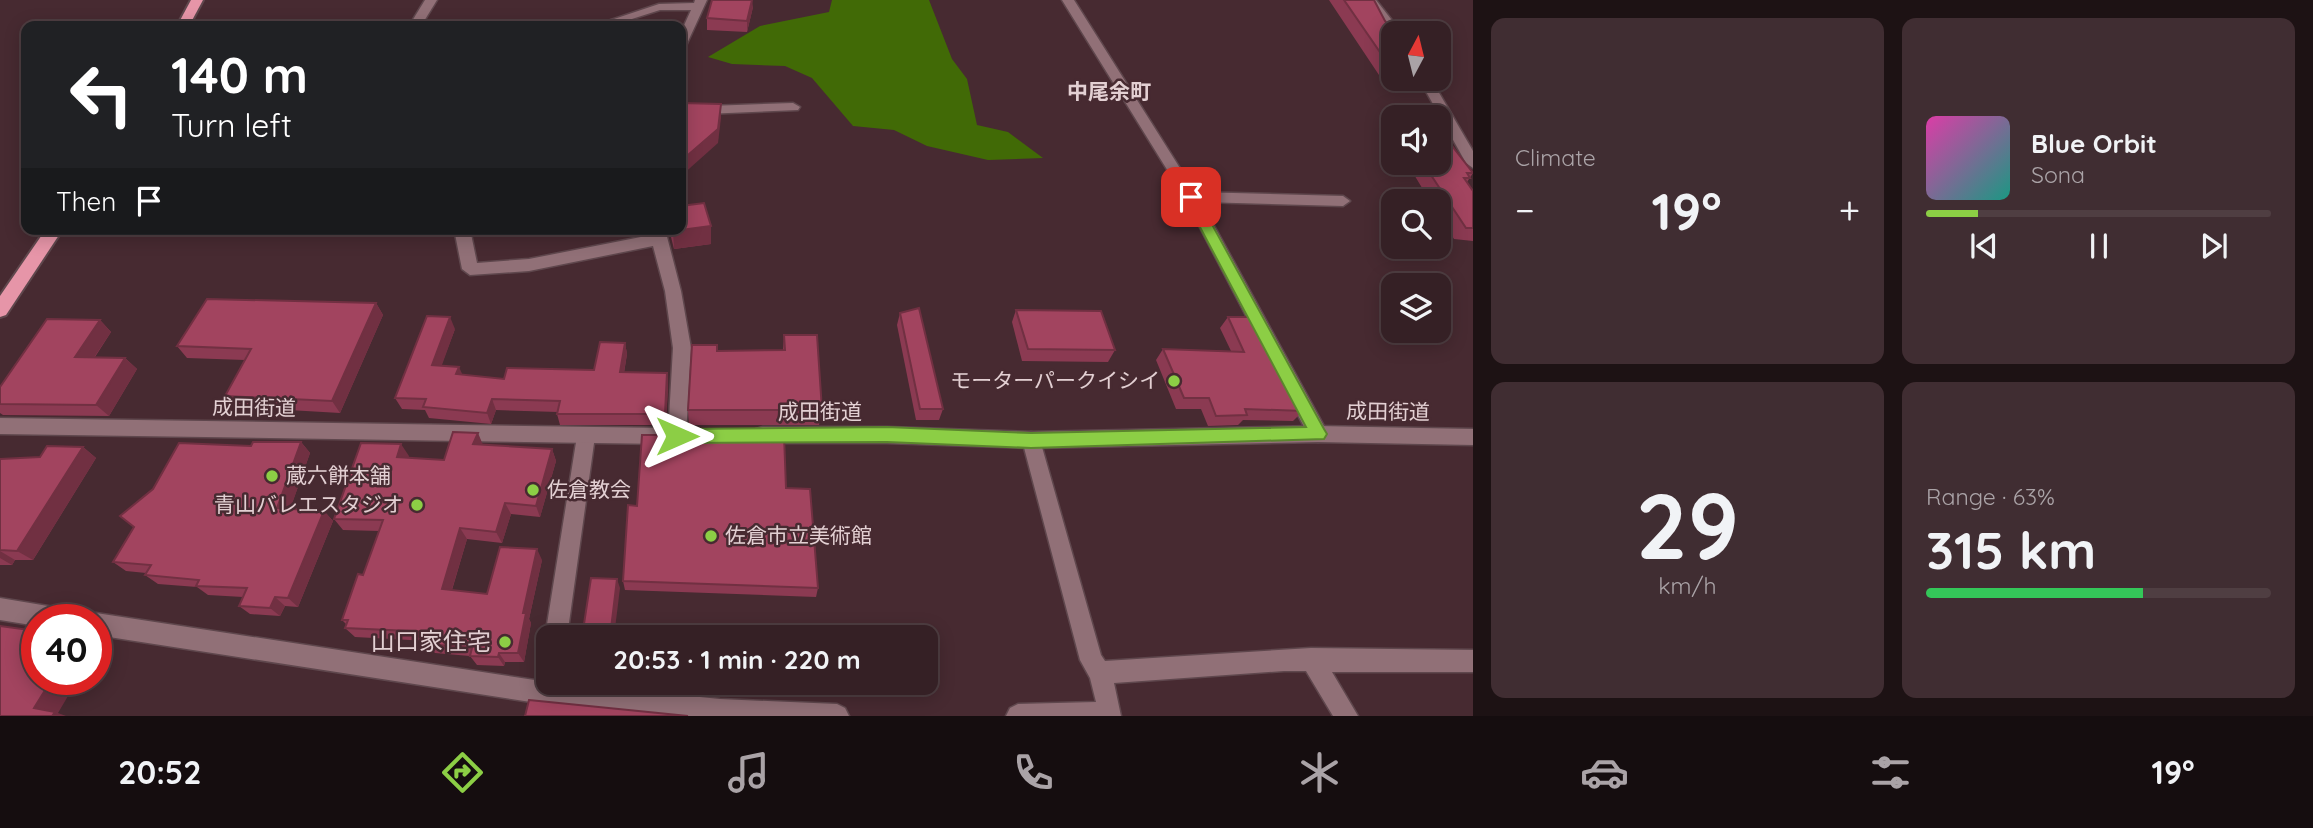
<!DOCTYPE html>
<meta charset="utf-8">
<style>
body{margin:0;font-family:Quicksand,"Noto Sans JP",sans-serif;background:#402d32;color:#f1f3f6;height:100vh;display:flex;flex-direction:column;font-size:26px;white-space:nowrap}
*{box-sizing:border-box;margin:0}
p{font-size:23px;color:#aaa3a7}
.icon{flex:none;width:38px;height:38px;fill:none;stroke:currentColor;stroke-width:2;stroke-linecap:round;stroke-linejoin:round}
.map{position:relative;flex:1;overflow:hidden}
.details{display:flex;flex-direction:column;gap:18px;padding:18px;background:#1d1214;width:840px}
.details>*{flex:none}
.top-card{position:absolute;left:21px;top:21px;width:665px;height:214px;border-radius:14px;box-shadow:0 4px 18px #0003,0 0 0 2px #4f3e42;background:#202124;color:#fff;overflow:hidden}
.needle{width:46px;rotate:7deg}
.fabs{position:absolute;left:1381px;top:21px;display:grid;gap:14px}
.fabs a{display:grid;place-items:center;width:70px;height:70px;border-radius:14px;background:#352025;box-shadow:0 4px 18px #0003,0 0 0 2px #4f3e42;font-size:35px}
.speed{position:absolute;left:21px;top:604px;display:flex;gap:14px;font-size:35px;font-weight:700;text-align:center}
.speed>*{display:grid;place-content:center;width:91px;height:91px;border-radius:50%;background:#352025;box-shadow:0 4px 18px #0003,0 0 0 2px #4f3e42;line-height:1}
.speed .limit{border:10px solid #d22;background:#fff;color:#111}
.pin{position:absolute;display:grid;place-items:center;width:60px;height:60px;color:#fff;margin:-30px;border-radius:14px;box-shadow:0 4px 10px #0006}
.me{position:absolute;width:77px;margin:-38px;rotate:90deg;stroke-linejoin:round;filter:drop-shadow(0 0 5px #0008)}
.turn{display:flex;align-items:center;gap:24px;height:147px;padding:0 35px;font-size:32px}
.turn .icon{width:91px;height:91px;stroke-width:2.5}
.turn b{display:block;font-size:49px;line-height:60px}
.then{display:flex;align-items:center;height:66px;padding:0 35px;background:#0003;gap:14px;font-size:26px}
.big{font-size:52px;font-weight:800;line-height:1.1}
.details .tile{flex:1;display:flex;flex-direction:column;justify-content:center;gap:10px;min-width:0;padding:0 24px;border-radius:14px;background:#402d32}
.details .dial{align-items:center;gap:0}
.dial b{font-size:91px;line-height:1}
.song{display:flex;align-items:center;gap:21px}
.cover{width:84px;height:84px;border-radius:10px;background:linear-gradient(135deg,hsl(320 70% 55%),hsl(170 70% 35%))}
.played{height:7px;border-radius:4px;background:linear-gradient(90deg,#8cce45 15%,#4f3e42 15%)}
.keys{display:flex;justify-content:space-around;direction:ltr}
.heat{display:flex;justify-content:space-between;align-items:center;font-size:38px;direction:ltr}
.charge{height:10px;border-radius:5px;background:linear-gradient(90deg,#34c759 63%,#4f3e42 0)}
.details .tiles{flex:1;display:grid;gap:18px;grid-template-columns:repeat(2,1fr)}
.trip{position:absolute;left:536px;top:625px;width:402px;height:70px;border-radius:14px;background:#352025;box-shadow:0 4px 18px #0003,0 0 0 2px #4f3e42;font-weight:800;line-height:70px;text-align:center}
.tab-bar{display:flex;height:112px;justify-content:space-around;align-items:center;background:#150d0f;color:#aaa3a7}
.tab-bar .icon{width:49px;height:49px}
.tab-bar .selected{color:#8cce45}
.tab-bar b{font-size:32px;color:#f1f3f6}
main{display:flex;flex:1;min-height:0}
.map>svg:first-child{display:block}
.forest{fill:#416a06}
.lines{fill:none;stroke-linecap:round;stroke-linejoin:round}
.minor-casing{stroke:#5f474d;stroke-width:3}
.tertiary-casing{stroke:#5f474d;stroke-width:3}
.trunk-casing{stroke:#5f474d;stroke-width:4}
.minor{fill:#917077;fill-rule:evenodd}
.tertiary{fill:#917077;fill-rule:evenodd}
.trunk{fill:#e695a8;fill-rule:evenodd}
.wall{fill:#8b3a52}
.shaded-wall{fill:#713042}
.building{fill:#a2445f;stroke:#713042;stroke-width:2}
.route{fill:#8cce45;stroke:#5b862d;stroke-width:2}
.poi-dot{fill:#8cce45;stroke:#472a31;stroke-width:2.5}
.labels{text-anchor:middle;stroke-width:5;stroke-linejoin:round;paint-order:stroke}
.far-quarter-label{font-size:21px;font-weight:bold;fill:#e3d0d3;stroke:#472a31}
.poi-label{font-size:21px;fill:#e3d0d3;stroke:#472a31;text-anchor:start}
.street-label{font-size:21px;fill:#e3d0d3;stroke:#472a31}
.near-poi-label{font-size:24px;fill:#e3d0d3;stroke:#472a31;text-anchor:end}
</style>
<main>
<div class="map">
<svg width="1473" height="716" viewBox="0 0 1473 716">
<rect width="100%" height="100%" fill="#472a31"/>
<!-- forest -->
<polygon class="forest" points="832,0 929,0 952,59 967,79 977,125 1008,132 1043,158 988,160 927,146 894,130 853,126 812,78 785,66 732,64 708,57 760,26 829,12"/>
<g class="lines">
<defs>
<g id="minor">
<polygon points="425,0 437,0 421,26 409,26"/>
<polygon points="695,0 707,0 685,48 681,49 681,32 691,10 660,10 610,26 593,26 659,4 694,3"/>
<polygon points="1062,0 1074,0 1195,192 1343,196 1350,201 1343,206 1201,202 1325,428 1327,434 1325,440 1318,442 1311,440 1184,197"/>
<polygon points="1364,0 1376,0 1402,33 1392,36"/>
<polygon points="1419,79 1431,79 1473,151 1473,168 1466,163"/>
<polygon points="793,103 800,107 798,110 681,115 681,107"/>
<polygon points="454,229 470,229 477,263 529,259 651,235 649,229 665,229 681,291 691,348 686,436 684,442 677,444 670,442 668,436 673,348 665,291 653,246 529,271 470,275 462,269"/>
<polygon points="523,229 539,229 539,230 531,235 526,234"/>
<polygon points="586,428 593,430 595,436 567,637 548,637 548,644 545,637 577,436 579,430"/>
<polygon points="1031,432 1038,434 1040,440 1101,655 1105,661 1311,648 1473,650 1473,672 1332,672 1358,716 1333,716 1306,671 1284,671 1114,683 1121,716 1006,716 1010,708 1018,704 1096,702 1090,678 1080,660 1022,440 1024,434"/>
<polygon points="0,598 66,609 74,612 77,620 37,620 37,626 0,620"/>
<polygon points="96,613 548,682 720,699 837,704 845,708 849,716 654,716 563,707 96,635 96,620 87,620"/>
</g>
<g id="tertiary">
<polygon points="0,418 665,428 672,430 674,436 672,442 665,444 0,434"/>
<polygon points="1318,426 1473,429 1473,445 1318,442 1031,448 887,443 763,443 756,441 754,435 756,429 763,427 887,427 1031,432"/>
</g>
<g id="trunk">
<polygon points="191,0 203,0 189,26 177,26"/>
<polygon points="46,229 63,229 6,315 0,317 0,296"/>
</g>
</defs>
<!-- minor casing -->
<use href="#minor" class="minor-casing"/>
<!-- tertiary casing -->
<use href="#tertiary" class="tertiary-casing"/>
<!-- trunk casing -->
<use href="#trunk" class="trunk-casing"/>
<!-- minor -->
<use href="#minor" class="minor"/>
<!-- tertiary -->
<use href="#tertiary" class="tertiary"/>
<!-- trunk -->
<use href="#trunk" class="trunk"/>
</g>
<!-- wall -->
<g class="wall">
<polygon points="1329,0 1374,0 1385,21 1393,33 1393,79 1404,79 1400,84 1389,90"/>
<polygon points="753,7 747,32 707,30 707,18"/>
<polygon points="1414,163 1438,163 1473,173 1467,182 1473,191 1473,241 1454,239 1438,214 1438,201 1430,201 1410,168"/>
<polygon points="711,226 711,244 674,249 669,229 681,229"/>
<polygon points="376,303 383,315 340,413 235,407 225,396 245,360 187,358 177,346"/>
<polygon points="1016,310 1115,350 1108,362 1022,361 1012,322"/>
<polygon points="900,313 943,409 939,420 916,420 897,325"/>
<polygon points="1228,317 1303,411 1293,421 1243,420 1238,425 1208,426 1201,409 1176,409 1156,360 1163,349 1231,351 1220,328"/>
<polygon points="100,320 111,332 95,357 125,358 137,369 109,416 3,415 0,413 0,387"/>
<polygon points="455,329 441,366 463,375 504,379 594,370 625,343 627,354 624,373 667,373 668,384 666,425 560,425 557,414 558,412 496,410 491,424 429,418 425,410 402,409 395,398"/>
<polygon points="784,335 822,410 819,425 689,425 688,410 717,351 783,350"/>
<polygon points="301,442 310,453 290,509 324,511 333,521 298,607 285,606 280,616 250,614 239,606 243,597 208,595 197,587 158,584 145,575 146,573 126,571 113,562 251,446"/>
<polygon points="483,445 552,449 556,461 540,517 511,514 502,543 467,539 452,590 487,594 542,560 529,619 531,623 524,662 505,662 504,666 477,665 470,656 435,653 427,644 428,641 355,637 345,628 346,624 342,620 363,575 379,531 343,530 334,519 409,456 408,458 444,460"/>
<polygon points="83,447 96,458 33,560 15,560 12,565 0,565 0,459 40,457"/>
<polygon points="637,506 818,588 816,597 625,590 623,581"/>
</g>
<!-- shaded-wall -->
<g class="shaded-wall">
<polygon points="752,0 753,7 747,32 747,21"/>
<polygon points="1397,79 1404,79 1400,84 1389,90"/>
<polygon points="721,104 721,118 718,143 681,176 681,161"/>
<polygon points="711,226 711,244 674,249 673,231"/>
<polygon points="376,303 383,315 340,413 332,401"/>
<polygon points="450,317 455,329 438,376 432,365"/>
<polygon points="100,320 111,332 87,368 75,357"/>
<polygon points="625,343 627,354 622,384 620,372"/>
<polygon points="125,358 137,369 109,416 96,405"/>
<polygon points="459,367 464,378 456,374"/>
<polygon points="667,373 668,384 666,425 665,414"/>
<polygon points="492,399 496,410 491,424 487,413"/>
<polygon points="478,433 483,445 473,444"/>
<polygon points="301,442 310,453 287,518 277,508"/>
<polygon points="401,444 409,456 405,469 397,457"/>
<polygon points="83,447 96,458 33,560 17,551"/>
<polygon points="552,449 556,461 540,517 536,506"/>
<polygon points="505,503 511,514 502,543 496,532"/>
<polygon points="324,511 333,521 298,607 288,598"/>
<polygon points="460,528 467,539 449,599 442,589"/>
<polygon points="537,549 542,560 529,619 531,623 524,662 518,653 523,613"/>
<polygon points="0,551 15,560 12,565 0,558"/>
<polygon points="617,579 620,588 614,637 610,637"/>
<polygon points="275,597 285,606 280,616 270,608"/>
<polygon points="499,653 505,662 504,666 498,657"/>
<polygon points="52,679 78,679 58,713 66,716 52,716 34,708"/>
</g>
<!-- building -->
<g class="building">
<polygon points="712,0 752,0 747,21 707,18"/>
<polygon points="1344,0 1374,0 1385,21 1395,33 1393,33 1393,71"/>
<polygon points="681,103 721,104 718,129 681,161"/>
<polygon points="1438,133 1442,133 1473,173 1467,173 1470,178 1464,178 1473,191 1473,228 1466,228 1423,163 1438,163"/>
<polygon points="704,203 711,226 673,231 672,229 681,229 681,206"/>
<polygon points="207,299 376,303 332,401 225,396 251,349 177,346"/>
<polygon points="919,308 943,409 920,409 900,313"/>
<polygon points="1016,310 1101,311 1115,350 1028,349"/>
<polygon points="427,316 450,317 432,365 459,367 456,374 504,379 507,368 594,370 600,342 625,343 620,372 667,373 665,414 557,414 560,401 492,399 487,413 423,407 426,399 395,398"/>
<polygon points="1228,317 1255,317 1303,411 1245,409 1247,415 1216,416 1209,398 1184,398 1163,349 1244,352"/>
<polygon points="47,319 100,320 75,357 125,358 96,405 0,404 0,387"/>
<polygon points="784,335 817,335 822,410 688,410 692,345 717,345 717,351 785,350"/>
<polygon points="453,432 478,433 473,444 552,449 536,506 505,503 496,532 460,528 442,589 487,594 500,547 537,549 523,613 526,613 518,653 499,653 498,657 470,656 472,648 427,644 431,632 345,628 348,620 342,620 358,574 363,575 383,520 334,519 361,443 401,444 397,457 444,460"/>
<polygon points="642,435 784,435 786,488 810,489 818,588 623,581 628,505 637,506"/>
<polygon points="253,442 301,442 277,508 324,511 288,598 275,597 270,608 239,606 247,588 196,586 199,580 145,575 151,565 113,562 134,527 120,516 153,489 179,443 251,446"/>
<polygon points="47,446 83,447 17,551 0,550 0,459 40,457"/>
<polygon points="591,578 617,579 610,637 582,637"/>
<polygon points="0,626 37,631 37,679 52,679 34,708 55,712 52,716 0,716"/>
<polygon points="529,700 688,716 525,716"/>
</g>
<!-- route -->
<polygon class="route" points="1191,192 1197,197 1324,429 1327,434 1324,439 1031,448 887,442 677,443 671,441 669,436 671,431 677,429 887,427 1031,433 1306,427 1184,197"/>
<!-- markers -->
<g class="poi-dot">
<circle cx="1174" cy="381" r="7"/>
<circle cx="272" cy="476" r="7"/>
<circle cx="533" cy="490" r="7"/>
<circle cx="417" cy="505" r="7"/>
<circle cx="711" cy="536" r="7"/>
<circle cx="505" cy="642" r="7"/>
</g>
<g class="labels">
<!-- far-quarter labels -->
<g class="far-quarter-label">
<text x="1109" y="99">中尾余町</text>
</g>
<!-- poi labels -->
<g class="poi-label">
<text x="1160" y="388" text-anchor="end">モーターパークイシイ</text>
<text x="286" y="483">蔵六餅本舗</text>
<text x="547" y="497">佐倉教会</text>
<text x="403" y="512" text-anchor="end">青山バレエスタジオ</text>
<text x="725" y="543">佐倉市立美術館</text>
</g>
<!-- street labels -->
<g class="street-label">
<text transform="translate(254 408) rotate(1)" y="7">成田街道</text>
<text x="820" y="419">成田街道</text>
<text transform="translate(1388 412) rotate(1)" y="7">成田街道</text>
</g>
<!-- near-poi labels -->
<g class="near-poi-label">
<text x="491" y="650">山口家住宅</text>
</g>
</g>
</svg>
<div class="fabs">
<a><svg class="needle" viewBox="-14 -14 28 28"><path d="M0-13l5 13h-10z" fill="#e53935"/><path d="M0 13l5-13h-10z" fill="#aaa3a7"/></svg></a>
<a><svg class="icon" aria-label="sound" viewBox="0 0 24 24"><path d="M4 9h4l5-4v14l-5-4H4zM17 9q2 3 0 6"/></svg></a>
<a><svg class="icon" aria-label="search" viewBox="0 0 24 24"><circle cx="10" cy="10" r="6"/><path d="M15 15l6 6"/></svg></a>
<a><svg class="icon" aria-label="layers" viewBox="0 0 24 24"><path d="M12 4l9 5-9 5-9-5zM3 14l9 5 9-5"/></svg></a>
</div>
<div class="speed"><div class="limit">40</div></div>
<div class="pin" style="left:1191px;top:197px;background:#d93025"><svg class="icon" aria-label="arrive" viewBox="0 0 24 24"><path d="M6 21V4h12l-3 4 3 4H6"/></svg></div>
<svg class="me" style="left:677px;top:436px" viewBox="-20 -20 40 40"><path d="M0-17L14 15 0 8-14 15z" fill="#8cce45" stroke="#fff" stroke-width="4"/></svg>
<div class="trip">20:53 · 1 min · 220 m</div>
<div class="top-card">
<div class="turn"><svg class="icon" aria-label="left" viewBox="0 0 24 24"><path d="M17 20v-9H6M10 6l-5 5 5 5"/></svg><div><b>140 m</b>Turn left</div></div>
<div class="then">Then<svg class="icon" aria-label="arrive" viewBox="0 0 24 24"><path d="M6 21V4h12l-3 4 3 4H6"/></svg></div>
</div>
</div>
<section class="details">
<div class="tiles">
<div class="tile"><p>Climate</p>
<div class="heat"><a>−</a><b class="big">19°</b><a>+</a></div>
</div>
<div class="tile">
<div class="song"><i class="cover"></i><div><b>Blue Orbit</b><p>Sona</p></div></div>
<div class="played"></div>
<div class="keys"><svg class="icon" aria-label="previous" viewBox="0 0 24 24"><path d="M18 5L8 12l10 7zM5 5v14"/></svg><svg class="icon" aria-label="pause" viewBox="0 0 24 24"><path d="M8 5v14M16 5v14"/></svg><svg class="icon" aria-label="next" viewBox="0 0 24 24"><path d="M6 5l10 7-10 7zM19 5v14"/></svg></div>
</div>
<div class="tile dial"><b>29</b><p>km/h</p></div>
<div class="tile"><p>Range · 63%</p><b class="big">315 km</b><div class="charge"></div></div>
</div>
</section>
</main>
<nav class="tab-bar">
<b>20:52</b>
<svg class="icon selected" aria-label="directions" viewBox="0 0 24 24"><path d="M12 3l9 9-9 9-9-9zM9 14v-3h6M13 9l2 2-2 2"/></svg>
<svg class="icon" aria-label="music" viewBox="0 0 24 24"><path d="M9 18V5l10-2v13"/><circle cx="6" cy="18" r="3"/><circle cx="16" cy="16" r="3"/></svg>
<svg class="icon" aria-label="phone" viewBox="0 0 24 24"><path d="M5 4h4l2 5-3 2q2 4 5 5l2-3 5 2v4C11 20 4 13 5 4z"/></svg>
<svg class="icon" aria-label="climate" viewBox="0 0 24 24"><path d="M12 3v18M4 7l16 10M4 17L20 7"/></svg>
<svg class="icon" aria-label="car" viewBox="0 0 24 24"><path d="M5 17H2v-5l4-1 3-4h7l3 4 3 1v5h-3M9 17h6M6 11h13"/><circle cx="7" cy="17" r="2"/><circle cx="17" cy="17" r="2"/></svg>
<svg class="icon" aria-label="filters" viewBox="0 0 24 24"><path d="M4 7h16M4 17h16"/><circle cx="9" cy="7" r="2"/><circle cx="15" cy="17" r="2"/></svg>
<b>19°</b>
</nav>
